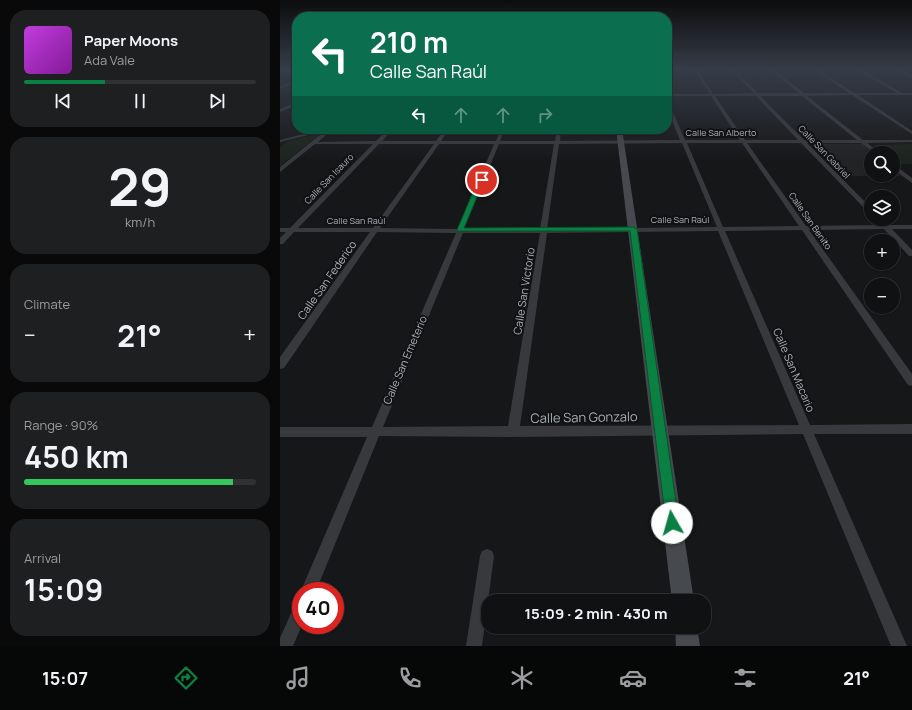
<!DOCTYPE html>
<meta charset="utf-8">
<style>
body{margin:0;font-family:Manrope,sans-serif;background:#1e1f20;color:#f1f3f6;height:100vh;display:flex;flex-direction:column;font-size:15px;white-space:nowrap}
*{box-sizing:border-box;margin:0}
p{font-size:13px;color:#9c9d9f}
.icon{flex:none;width:22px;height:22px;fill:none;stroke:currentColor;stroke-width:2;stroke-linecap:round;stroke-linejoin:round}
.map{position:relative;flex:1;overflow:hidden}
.details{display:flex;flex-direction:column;gap:10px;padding:10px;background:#09090a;width:280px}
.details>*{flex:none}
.banner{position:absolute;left:12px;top:12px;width:380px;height:122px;border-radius:16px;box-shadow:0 1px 3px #0004,0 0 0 1px #303132;background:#0b6e4f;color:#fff;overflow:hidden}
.buttons{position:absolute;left:584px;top:146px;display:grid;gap:8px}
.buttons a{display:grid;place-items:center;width:36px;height:36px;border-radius:50%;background:#101112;box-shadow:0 1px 3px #0004,0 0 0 1px #303132;font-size:20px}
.speed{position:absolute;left:12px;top:582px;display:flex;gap:8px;font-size:20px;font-weight:700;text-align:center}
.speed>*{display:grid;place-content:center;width:52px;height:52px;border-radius:50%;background:#101112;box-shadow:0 1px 3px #0004,0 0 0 1px #303132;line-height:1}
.speed .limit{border:6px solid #d22;background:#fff;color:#111}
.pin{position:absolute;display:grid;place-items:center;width:34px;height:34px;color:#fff;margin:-17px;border:2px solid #fff;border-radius:50%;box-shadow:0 1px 4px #0007}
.me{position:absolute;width:44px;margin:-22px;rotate:353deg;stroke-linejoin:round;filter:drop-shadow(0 0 3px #0008)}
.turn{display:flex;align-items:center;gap:14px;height:84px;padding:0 12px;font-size:18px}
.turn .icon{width:52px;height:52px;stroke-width:2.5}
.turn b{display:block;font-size:28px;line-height:34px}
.lanes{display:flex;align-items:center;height:38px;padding:0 12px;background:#0003;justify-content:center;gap:20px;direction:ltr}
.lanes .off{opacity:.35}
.big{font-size:30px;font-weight:700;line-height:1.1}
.details .widget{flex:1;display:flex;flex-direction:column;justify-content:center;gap:6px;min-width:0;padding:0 14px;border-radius:16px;background:#1e1f20}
.details .dial{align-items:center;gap:0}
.dial b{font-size:52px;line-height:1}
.song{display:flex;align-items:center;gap:12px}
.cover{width:48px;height:48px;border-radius:6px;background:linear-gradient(135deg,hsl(290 70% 55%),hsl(290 70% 35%))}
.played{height:4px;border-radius:2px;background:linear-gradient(90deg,#0b8043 35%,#303132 35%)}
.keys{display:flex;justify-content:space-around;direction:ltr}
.heat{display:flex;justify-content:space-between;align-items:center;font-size:22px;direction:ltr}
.charge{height:6px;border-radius:3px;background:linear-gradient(90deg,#34c759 90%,#303132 0)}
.trip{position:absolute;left:201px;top:594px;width:230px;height:40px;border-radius:16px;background:#101112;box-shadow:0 1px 3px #0004,0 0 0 1px #303132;font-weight:700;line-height:40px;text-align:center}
.tabs{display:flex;height:64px;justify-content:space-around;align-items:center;background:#060707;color:#9c9d9f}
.tabs .icon{width:28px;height:28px}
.tabs .selected{color:#0b8043}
.tabs b{font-size:18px;color:#f1f3f6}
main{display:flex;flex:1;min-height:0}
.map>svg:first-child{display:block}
.built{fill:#222325}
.green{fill:#1d231d}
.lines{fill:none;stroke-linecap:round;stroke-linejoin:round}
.street{fill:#38393d;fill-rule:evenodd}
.secondary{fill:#46494d;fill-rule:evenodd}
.route{fill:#0b8043;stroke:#07532c}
.labels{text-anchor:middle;stroke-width:4;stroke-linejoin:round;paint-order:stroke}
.far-street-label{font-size:9px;fill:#a9b0b7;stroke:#111213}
.street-label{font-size:11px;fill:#a9b0b7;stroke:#111213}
.near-street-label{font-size:13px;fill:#a9b0b7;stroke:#111213}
</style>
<main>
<section class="details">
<div class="widget">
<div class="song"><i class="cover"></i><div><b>Paper Moons</b><p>Ada Vale</p></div></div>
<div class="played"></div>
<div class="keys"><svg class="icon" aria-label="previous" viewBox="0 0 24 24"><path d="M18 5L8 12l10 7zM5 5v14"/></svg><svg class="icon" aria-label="pause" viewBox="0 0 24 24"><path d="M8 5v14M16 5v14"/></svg><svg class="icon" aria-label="next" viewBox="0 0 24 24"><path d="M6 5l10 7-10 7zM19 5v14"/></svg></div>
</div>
<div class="widget dial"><b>29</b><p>km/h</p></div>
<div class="widget"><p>Climate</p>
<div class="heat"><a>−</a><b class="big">21°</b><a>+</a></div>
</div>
<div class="widget"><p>Range · 90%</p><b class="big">450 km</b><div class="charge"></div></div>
<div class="widget"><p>Arrival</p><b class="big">15:09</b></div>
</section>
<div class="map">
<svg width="632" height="646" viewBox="0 0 632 646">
<rect width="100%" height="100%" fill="#161718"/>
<!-- built -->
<polygon class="built" points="531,144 582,144 593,153 591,153 591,175 613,175 613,169 621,176 563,176"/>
<!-- green -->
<g class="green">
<polygon points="43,132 0,166 0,147 9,141"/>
<polygon points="632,144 632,164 618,164 613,160 613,153 604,153 594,145"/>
</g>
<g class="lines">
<!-- street -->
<g class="street">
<path d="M413 69H417L433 94 474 93 450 69H454L478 93H519L489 69H493L524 93H569L533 69H537L574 93H617L575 69H580L622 93H632V95H578L632 131V134L572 95 527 96 583 140H632V142L587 143 600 153H594L581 143H527L591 208V214L589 213 521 143H467L526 226 600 225 595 219H602L608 225H632V229H612L632 250V256H629L604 229 529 230 632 374V386L628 385 522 230 445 231 530 425 632 424V434H534L627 646H611L523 434 233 437 99 436 36 591H21V592L20 591 23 586 87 437H0V427H92L176 233 97 232 4 368 0 369V357L90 232H14L3 244H0V238L6 232H0V228H10L93 144H35L0 172V167L45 131 0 142V140L43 129H53L38 142 96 141 108 129H113L102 141H156L165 129H169L161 141H216L221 129H225L220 141H275L277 129H281L280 141 400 140 387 108V102L389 103 405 140H460L431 96H387V94H430ZM435 96H476L518 140H465ZM480 96H522L577 140H524ZM402 143 437 227 267 229 279 144ZM407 143H462L519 226 443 227ZM99 144H154L93 228H18ZM159 144H214L178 229 100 228ZM219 144H274L260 229H184ZM438 231 519 425 240 426 267 233ZM183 233H260L228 426 103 427Z"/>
<polygon points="614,69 619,69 632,76 632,78"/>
<polygon points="17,80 17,82 0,89 0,87"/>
<polygon points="17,102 17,105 0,112 0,109"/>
<polygon points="613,164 632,178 632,183 613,169"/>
<polygon points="207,549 212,551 214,556 202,646 186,646 200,556 202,551"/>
<polygon points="21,599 22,625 13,646 0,646 0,638 16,602"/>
</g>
<!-- secondary -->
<g class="secondary">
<polygon points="17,69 17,70 0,72 0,70"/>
<polygon points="336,129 342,129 414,601 392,601"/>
<polygon points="395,627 417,627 420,646 396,646"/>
</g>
</g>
<!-- sky -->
<linearGradient id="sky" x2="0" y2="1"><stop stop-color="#0c0d0d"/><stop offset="0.43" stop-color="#363c48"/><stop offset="1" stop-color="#363c48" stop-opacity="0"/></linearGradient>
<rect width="632" height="160" fill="url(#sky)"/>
<!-- route -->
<polygon class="route" points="199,178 204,180 184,228 353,227 357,229 399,523 397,528 392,530 388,528 386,523 350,231 178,231 177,230"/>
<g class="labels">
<!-- far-street labels -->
<g class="far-street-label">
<text x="441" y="136">Calle San Alberto</text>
<text transform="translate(544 152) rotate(46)" y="3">Calle San Gabriel</text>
<text transform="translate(49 179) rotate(-46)" y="3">Calle San Isauro</text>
<text x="400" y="223">Calle San Raúl</text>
<text x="76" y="224">Calle San Raúl</text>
<text transform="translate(530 221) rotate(55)" y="3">Calle San Benito</text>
</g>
<!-- street labels -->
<g class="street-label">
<text transform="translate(47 280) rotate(-55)" y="4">Calle San Federico</text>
<text transform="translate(244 291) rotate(-81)" y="4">Calle San Victorio</text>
<text transform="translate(125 360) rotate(-67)" y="4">Calle San Emeterio</text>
<text transform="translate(514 370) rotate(67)" y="4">Calle San Macario</text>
</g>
<!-- near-street labels -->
<g class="near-street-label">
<text transform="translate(304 417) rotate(-1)" y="5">Calle San Gonzalo</text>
</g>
</g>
</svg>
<div class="buttons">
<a><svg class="icon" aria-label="search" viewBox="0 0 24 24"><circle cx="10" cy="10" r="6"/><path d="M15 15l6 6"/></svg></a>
<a><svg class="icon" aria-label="layers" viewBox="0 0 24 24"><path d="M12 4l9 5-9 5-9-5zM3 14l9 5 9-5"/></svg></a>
<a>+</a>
<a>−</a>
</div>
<div class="speed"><div class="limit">40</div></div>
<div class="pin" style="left:202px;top:180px;background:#d93025"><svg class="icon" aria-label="arrive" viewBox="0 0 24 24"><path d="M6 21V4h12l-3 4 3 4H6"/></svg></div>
<svg class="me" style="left:392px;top:523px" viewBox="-20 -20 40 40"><circle r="19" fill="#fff"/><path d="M0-13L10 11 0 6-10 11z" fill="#0b8043"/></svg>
<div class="trip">15:09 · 2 min · 430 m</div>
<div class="banner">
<div class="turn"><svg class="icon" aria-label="left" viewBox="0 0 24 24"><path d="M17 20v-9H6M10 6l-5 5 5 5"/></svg><div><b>210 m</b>Calle San Raúl</div></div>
<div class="lanes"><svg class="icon" aria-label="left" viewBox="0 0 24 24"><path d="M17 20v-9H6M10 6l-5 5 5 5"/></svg><svg class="icon off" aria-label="ahead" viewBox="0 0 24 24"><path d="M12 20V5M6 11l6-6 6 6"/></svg><svg class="icon off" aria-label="ahead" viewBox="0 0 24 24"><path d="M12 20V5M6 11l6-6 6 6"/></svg><svg class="icon off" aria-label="right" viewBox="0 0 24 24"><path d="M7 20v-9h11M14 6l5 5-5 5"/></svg></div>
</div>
</div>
</main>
<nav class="tabs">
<b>15:07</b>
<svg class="icon selected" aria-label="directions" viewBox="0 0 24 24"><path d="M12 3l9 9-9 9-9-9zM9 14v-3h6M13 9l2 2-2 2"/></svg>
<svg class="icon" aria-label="music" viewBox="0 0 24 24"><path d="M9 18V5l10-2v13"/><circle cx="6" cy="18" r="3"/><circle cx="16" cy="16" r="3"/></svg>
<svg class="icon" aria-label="phone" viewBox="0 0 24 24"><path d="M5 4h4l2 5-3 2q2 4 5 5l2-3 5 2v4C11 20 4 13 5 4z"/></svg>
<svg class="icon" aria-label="climate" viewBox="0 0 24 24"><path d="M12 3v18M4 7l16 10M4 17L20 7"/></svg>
<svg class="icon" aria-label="car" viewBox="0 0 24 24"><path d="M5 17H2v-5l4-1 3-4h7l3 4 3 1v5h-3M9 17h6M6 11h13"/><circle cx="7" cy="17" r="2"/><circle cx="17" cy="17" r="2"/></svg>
<svg class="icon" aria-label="filters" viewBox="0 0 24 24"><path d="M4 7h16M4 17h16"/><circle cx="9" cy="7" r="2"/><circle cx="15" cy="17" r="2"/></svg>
<b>21°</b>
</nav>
